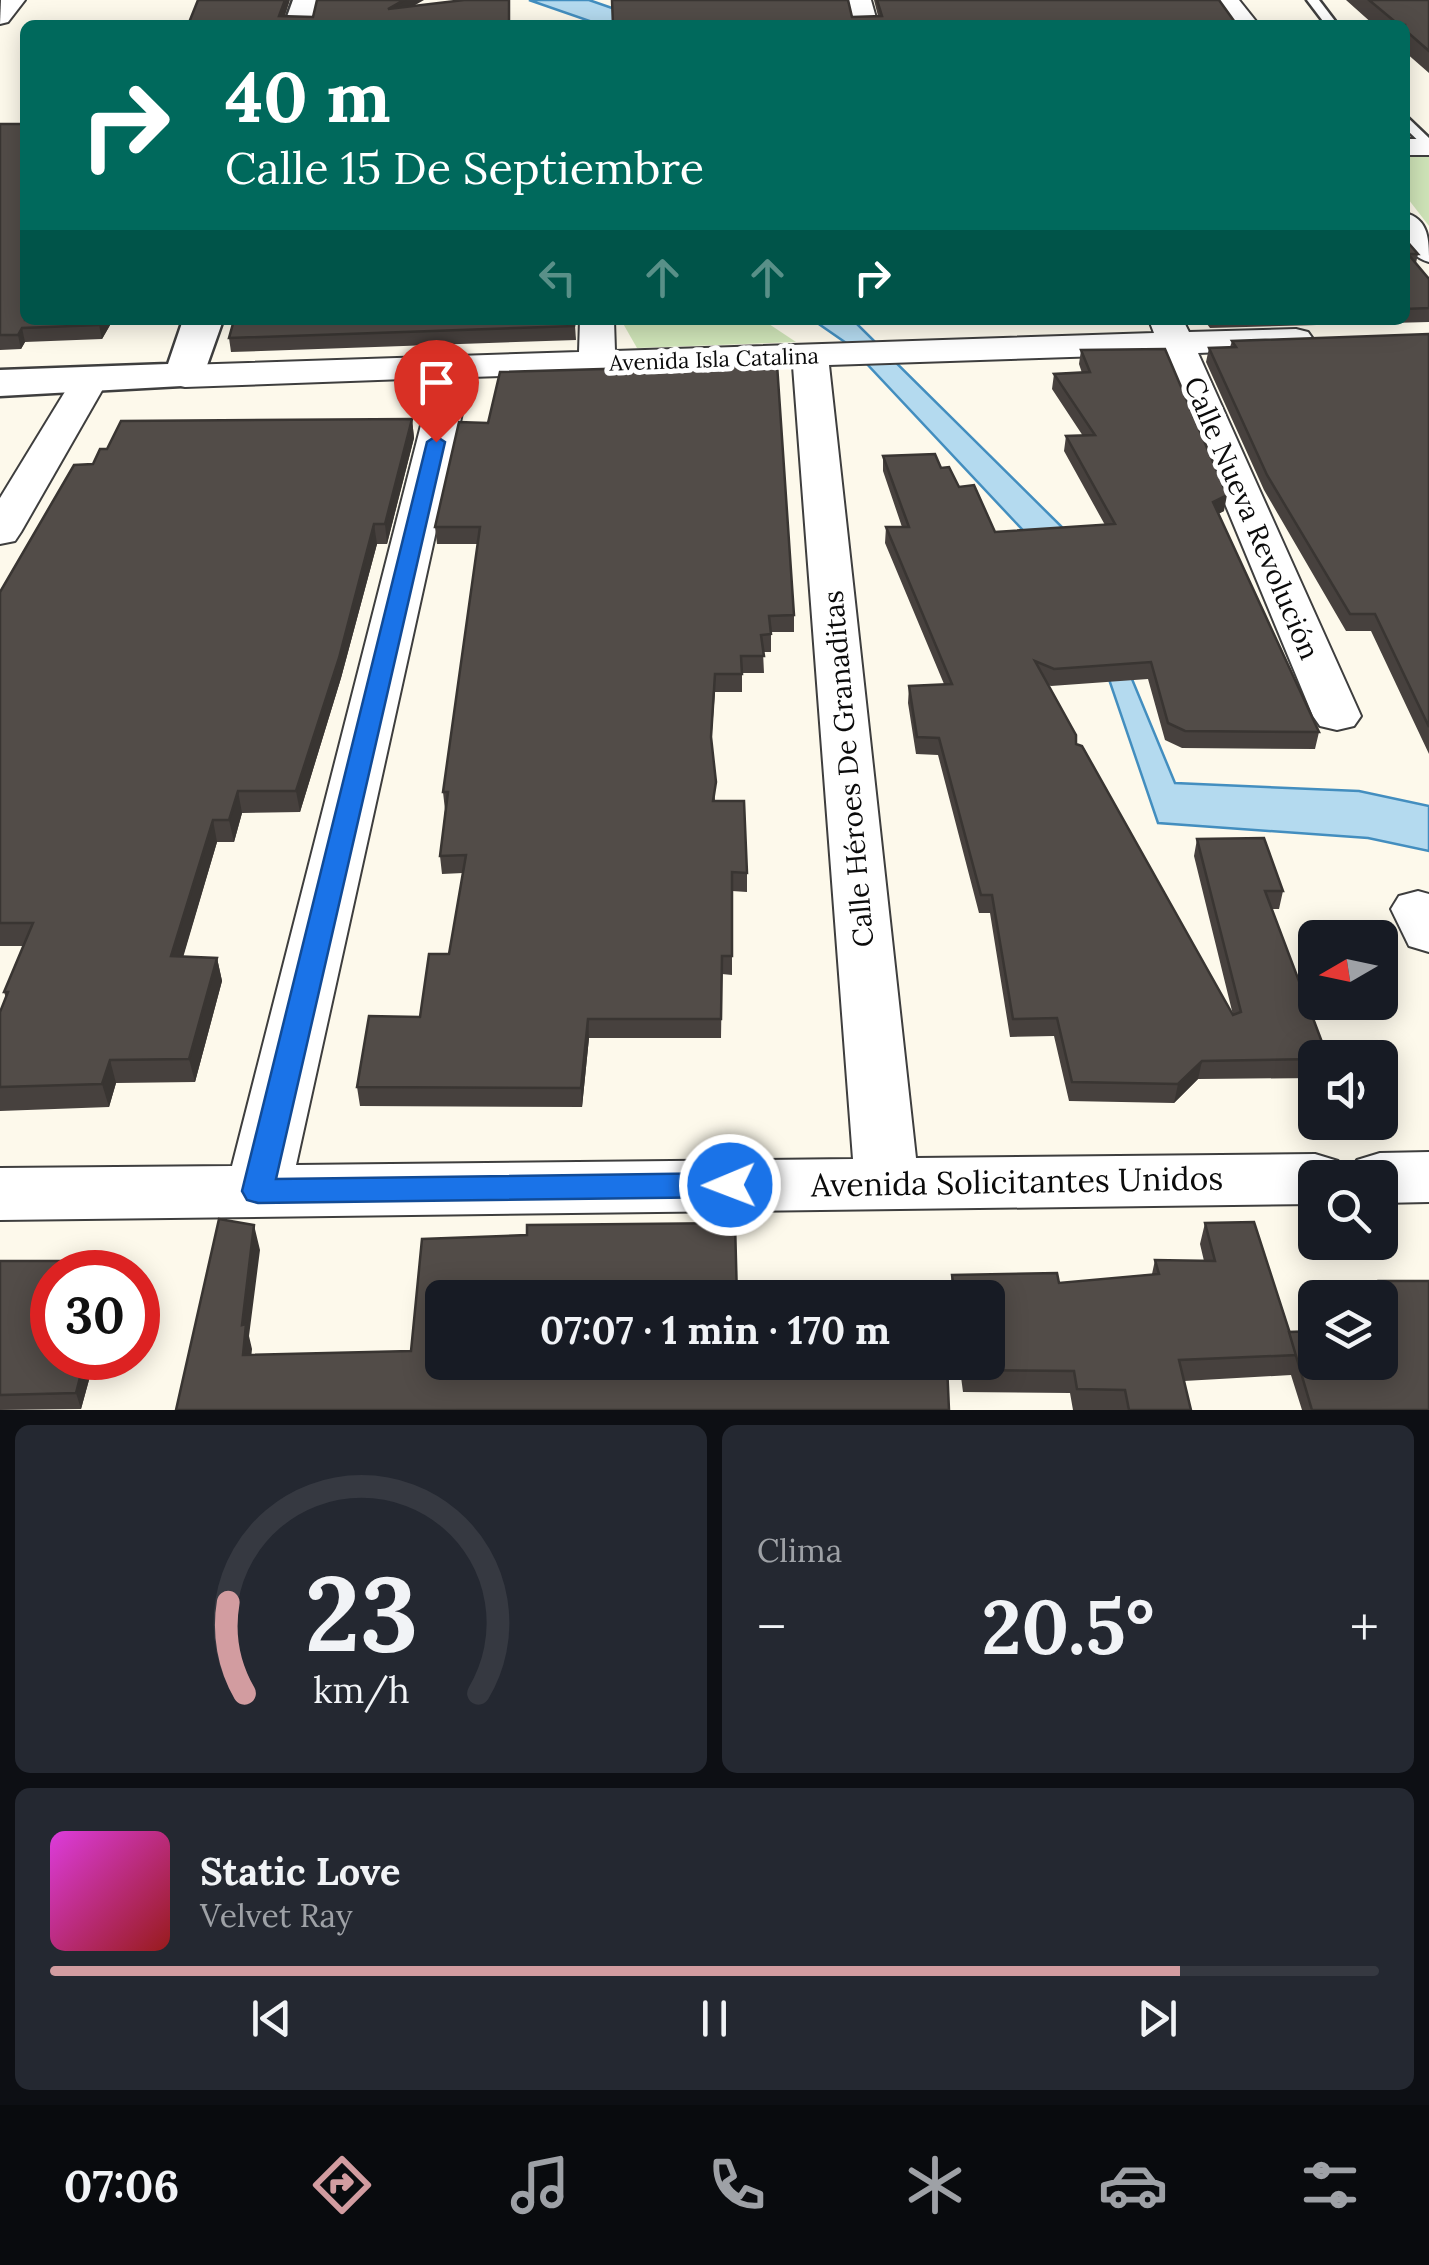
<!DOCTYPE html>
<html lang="es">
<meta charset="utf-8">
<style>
body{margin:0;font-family:Lora,serif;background:#242831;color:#f1f3f6;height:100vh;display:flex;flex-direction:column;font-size:38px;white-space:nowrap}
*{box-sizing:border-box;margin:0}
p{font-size:32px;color:#9ea1a6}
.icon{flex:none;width:55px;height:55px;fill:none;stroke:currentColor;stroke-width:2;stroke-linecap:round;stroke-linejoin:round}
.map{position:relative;height:1410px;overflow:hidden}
.drawer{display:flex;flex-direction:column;gap:15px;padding:15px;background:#0d0f14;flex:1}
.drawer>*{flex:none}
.top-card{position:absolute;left:20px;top:20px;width:1390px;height:305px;border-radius:15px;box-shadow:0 5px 25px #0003;background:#00695c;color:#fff;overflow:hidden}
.needle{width:65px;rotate:261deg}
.tools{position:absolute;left:1298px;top:920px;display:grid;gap:20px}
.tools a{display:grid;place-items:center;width:100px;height:100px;border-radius:15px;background:#171b24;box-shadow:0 5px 25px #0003;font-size:50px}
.speed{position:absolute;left:30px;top:1250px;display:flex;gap:20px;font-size:50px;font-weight:700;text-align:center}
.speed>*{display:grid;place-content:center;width:130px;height:130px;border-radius:50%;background:#171b24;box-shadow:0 5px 25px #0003;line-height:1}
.speed .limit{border:15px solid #d22;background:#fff;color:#111}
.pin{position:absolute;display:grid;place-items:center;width:85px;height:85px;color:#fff;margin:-102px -42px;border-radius:50% 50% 50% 0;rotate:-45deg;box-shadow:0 0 10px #0007}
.pin .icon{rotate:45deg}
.me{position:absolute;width:110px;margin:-55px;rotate:269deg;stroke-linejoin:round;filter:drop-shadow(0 0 8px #0008)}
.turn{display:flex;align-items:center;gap:35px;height:210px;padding:0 40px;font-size:45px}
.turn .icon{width:130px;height:130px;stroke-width:2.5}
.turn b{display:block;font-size:70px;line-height:85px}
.lanes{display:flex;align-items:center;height:95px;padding:0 40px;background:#0003;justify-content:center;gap:50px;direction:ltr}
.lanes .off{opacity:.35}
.big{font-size:75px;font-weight:800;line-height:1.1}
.drawer .card{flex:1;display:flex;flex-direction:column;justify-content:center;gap:15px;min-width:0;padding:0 35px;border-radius:15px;background:#242831}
.drawer .dial{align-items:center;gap:0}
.dial svg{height:260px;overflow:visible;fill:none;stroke:#363941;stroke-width:7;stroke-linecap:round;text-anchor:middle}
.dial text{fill:#f1f3f6;stroke:none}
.song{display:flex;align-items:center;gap:30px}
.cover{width:120px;height:120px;border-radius:15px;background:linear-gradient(135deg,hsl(300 70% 55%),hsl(0 70% 35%))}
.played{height:10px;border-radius:5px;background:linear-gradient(90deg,#d29ca0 85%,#363941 85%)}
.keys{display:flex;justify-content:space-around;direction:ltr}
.heat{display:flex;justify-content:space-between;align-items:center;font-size:55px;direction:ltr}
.drawer .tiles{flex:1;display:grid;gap:15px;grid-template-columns:1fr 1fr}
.card:last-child{grid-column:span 2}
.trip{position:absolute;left:425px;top:1280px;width:580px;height:100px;border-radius:15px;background:#171b24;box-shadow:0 5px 25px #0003;font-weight:800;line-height:100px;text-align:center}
.tabs{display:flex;height:160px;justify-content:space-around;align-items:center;background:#090b0e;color:#9ea1a6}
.tabs .icon{width:70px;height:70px}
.tabs .active{color:#d29ca0}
.tabs b{font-size:45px;color:#f1f3f6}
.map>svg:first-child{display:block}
.green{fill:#cfe4b8}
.water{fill:#b4daef;stroke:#438ebf;stroke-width:2.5}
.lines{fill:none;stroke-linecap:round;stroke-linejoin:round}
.service-casing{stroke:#3e3e3e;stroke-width:5}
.minor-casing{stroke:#3e3e3e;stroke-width:4}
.tertiary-casing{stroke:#3e3e3e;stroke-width:5}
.service{fill:#fff;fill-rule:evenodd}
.minor{fill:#fff;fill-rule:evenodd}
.tertiary{fill:#fff;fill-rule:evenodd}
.wall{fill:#47413e}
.shaded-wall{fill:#393532}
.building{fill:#524c48;stroke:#393532;stroke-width:2.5}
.route{fill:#1a73e8;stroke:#114b97;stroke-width:2.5}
.labels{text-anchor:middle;stroke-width:10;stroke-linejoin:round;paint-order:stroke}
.far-street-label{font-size:22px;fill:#0b0b0b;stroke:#fff}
.street-label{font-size:28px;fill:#0b0b0b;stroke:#fff}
.near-street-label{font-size:32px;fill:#0b0b0b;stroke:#fff}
</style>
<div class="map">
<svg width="1429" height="1410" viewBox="0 0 1429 1410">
<rect width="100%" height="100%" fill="#fdf9eb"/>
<!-- green -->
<g class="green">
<polygon points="1405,151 1429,151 1429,226 1405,195"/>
<polygon points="621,320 763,320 796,342 637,348"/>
</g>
<!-- water -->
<g class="water">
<polygon points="529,0 589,0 661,25 601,25"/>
<polygon points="813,320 853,320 1074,539 1175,783 1359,791 1429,806 1429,851 1368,838 1158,823 1099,650 1033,541 849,345"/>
</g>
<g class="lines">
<defs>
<g id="service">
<polygon points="1307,0 1319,0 1338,25 1326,25"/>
<polygon points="1405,115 1429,138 1429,151 1405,128"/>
</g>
<g id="minor">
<polygon points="25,0 8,22 0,24 1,0"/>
<polygon points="847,0 871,0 878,25 854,25"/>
<polygon points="1215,0 1239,0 1259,25 1235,25"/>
<rect x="1405" y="139" width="24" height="16"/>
<path d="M1405 213C1429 219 1429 240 1429 262 1404 255 1405 235 1405 213Z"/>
<path d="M580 320H614L615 351 1154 333 1149 320H1183L1189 332 1296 329 1308 332 1313 339 1308 346 1296 349 1198 353 1361 716 1354 726 1337 730 1320 726 1313 716 1163 354 829 365 916 1158 1315 1154 1338 1161 1346 1178H1315V1204L0 1220V1168L232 1166 433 378 185 387 172 384 167 376 172 368 185 365 579 352ZM793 366 853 1159 296 1165 470 377Z"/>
<polygon points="90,369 103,372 108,380 21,532 15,541 0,544 0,498 77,372"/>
<polygon points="1418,891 1429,894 1429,952 1409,946 1391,909 1399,896"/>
<polygon points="1429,1152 1429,1202 1380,1203 1380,1178 1348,1178 1357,1160 1380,1153"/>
</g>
<g id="tertiary">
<polygon points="293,0 319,0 312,25 284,25"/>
<polygon points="183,320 223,320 200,385 0,396 0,370 168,364"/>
</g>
</defs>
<!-- service casing -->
<use href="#service" class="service-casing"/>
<!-- minor casing -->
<use href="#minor" class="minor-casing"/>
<!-- tertiary casing -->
<use href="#tertiary" class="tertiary-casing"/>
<!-- service -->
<use href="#service" class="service"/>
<!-- minor -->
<use href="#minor" class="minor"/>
<!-- tertiary -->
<use href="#tertiary" class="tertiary"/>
</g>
<!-- wall -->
<g class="wall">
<polygon points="874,0 1219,0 1237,25 613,25 878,16"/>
<polygon points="1346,0 1429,0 1429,73 1405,52 1405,25 1374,25"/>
<polygon points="0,124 25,320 113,320 102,339 25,342 21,349 0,350"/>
<polygon points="1405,239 1418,254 1416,263 1429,279 1429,322 1210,328 1204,320 1405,320"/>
<polygon points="575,326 576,340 231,352 229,338"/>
<polygon points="1429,334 1429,754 1371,631 1346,631 1264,490 1206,362 1209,348 1230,347 1232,341"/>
<polygon points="1081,350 1224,511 1218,514 1319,732 1315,749 1182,748 1165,740 1148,679 1051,686 1048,685 1076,744 1233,1015 1194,856 1197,839 1283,891 1279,909 1272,909 1315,1058 1315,1078 1198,1079 1174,1103 1069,1101 1054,1036 1010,1037 990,913 979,913 938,755 916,754 908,703 909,686 944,684 885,543 886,527 902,527 883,471 883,456 941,468 959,487 995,532 1105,525 1064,451 1066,436 1083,436 1052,389 1054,374 1082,373 1079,364"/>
<polygon points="412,419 414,438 387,544 377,544 341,678 300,812 242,813 234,842 217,842 183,956 217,958 222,981 195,1082 116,1083 109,1107 0,1111 0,1013 6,998 4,992 24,946 0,946 0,592 93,464"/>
<polygon points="459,422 794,615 794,632 771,632 771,652 763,652 764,673 742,673 742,692 715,692 711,744 715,801 747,873 747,892 732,891 732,975 722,974 721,1038 589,1038 582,1107 360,1106 357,1087 420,1017 449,954 463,873 442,874 440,856 445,810 443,792 478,544 437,544 435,527"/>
<polygon points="1205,1223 1289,1332 1385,1331 1380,1316 1380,1298 1374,1298 1379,1281 1429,1410 1302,1410 1291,1375 1184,1381 1191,1410 1073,1410 1070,1393 963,1392 959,1362 988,1362 988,1298 949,1298 952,1275 1059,1283 1152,1274 1155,1260 1204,1261 1200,1244"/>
<polygon points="0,1261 110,1261 114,1272 52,1272 52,1358 95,1358 81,1409 0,1410"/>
</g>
<!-- shaded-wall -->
<g class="shaded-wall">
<polygon points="285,0 290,0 282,25 279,16"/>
<polygon points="404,0 424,0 389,20 388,9"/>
<polygon points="102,320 113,320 102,339 99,325"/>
<polygon points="22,328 25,342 21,349 18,335"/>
<polygon points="412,419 414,438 387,544 385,524"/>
<polygon points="1227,495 1224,511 1210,518 1213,502"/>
<polygon points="374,524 377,544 341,678 300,812 296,791"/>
<polygon points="238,791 242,813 234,842 229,820"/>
<polygon points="213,820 217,842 177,978 171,956"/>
<polygon points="217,958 222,981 195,1082 189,1059"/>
<polygon points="588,1019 589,1038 582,1107 581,1088"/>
<polygon points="110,1060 116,1083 109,1107 102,1084"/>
<polygon points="1202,1061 1198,1079 1174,1103 1178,1084"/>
<polygon points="254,1225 260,1250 249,1336 252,1349 249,1380 243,1355 242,1325"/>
<polygon points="85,1358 95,1358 81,1409 76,1393"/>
</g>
<!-- building -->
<g class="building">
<polygon points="198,0 285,0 279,16 313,17 317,0 404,0 388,9 464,0 509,0 509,25 188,25"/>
<polygon points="612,0 848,0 852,17 882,16 877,0 1219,0 1237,25 613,25"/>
<polygon points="1369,0 1429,0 1429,51 1405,30 1405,25 1399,25"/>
<polygon points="0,124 25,124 25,320 102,320 99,325 22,328 18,335 0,335"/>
<polygon points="1405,239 1418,254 1408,254 1429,279 1429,308 1405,309"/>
<polygon points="234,320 563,320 575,326 229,338"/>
<polygon points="1429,334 1429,727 1375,614 1350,614 1267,475 1209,348 1236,347 1232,341"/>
<polygon points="1165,349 1227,495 1213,502 1319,732 1185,731 1168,723 1151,662 1054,669 1035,661 1076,735 1076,744 1082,746 1233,1015 1241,1012 1197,839 1264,838 1283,891 1265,891 1328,1058 1315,1058 1315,1059 1202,1061 1178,1084 1072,1082 1057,1018 1013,1019 992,895 981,895 939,738 917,737 909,686 952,684 886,527 909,527 883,456 935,454 941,468 949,467 959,487 974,485 995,532 1115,524 1066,436 1095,435 1054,374 1090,372 1081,350"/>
<polygon points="777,364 794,615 769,616 771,634 761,635 764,656 741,656 742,674 715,674 711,737 716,782 713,801 744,801 747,873 732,872 732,956 722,956 721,1019 588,1019 581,1088 357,1087 369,1016 420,1017 429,954 449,954 466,855 440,856 448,792 443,792 480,527 435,527 459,422 488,423 500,372"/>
<polygon points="412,419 385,524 374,524 339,658 296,791 238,791 229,820 213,820 171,956 217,958 189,1059 110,1060 102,1084 0,1087 0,1012 8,992 4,992 33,923 0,923 0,592 74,465 93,464 100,449 107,449 121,421"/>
<polygon points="219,1219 254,1225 242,1325 246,1324 243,1355 411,1351 422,1239 527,1235 527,1225 735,1223 737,1298 442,1298 442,1362 909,1362 947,1365 949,1410 176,1410"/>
<polygon points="1254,1222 1297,1355 1179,1360 1191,1410 1129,1410 1125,1390 1077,1389 1074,1371 966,1370 965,1362 988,1362 988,1298 955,1298 952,1275 1057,1273 1059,1283 1159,1274 1155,1260 1215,1261 1205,1223"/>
<polygon points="0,1261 110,1261 107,1272 52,1272 52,1358 85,1358 76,1393 0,1395"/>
<polygon points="1379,1281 1429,1281 1429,1410 1312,1410 1289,1332 1315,1331 1315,1362 1380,1362 1380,1331 1396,1330"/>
</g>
<!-- route -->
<polygon class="route" points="436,436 445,442 276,1179 730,1173 740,1177 745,1185 740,1194 730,1197 258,1203 247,1200 242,1191 427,442"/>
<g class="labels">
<!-- far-street labels -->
<g class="far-street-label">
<text transform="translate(714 359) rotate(-2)" y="8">Avenida Isla Catalina</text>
</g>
<!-- street labels -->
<g class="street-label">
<text transform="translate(1252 518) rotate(67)" y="10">Calle Nueva Revolución</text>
<text transform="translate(848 769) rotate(-95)" y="10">Calle Héroes De Granaditas</text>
</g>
<!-- near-street labels -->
<g class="near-street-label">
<text transform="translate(1017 1182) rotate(-1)" y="11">Avenida Solicitantes Unidos</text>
</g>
</g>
</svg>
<div class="tools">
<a><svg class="needle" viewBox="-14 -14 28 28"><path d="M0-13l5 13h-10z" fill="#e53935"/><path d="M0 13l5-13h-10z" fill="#9ea1a6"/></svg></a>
<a><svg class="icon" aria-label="sound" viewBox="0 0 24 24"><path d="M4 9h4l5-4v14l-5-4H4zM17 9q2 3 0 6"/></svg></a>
<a><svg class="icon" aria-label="search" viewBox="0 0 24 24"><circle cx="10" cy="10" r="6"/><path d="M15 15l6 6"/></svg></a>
<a><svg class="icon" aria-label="layers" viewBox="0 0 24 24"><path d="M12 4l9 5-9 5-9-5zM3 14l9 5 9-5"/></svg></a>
</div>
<div class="speed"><div class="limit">30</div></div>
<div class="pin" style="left:436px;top:442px;background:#d93025"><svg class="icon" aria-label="arrive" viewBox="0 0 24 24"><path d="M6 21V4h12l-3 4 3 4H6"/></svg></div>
<svg class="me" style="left:730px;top:1185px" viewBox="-20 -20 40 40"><circle r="17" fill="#1a73e8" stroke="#fff" stroke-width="3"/><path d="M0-11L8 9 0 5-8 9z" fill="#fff"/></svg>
<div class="trip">07:07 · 1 min · 170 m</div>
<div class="top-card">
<div class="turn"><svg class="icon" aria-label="right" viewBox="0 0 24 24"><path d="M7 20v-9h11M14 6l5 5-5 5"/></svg><div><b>40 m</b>Calle 15 De Septiembre</div></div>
<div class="lanes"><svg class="icon off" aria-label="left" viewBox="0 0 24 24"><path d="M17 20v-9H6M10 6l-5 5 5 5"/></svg><svg class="icon off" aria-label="ahead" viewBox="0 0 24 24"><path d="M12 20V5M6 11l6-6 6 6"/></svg><svg class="icon off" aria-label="ahead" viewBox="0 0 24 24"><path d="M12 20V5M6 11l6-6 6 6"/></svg><svg class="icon" aria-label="right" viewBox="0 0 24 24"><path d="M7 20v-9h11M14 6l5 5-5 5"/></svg></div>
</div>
</div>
<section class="drawer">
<div class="tiles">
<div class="card dial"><svg viewBox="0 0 100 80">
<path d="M14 69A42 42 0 1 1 86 69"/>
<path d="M14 69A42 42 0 0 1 9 41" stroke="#d29ca0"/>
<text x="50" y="56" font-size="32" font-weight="700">23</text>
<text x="50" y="72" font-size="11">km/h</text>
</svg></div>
<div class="card"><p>Clima</p>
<div class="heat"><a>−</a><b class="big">20.5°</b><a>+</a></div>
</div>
<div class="card">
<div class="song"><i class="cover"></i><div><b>Static Love</b><p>Velvet Ray</p></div></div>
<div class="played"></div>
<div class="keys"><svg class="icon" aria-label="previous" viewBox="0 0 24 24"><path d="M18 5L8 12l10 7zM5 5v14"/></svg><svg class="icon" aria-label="pause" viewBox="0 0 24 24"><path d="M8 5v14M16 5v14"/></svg><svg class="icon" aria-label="next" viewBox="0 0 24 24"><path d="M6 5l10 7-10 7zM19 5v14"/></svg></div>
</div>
</div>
</section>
<nav class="tabs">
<b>07:06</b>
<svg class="icon active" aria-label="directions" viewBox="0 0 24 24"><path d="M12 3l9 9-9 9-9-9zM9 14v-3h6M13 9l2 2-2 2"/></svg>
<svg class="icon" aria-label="music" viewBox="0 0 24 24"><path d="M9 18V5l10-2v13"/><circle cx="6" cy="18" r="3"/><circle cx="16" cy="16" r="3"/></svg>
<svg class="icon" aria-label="phone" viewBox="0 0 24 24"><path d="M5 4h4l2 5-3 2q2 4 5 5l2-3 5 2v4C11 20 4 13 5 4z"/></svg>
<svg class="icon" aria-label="climate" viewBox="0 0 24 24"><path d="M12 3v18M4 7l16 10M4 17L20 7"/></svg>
<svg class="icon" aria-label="car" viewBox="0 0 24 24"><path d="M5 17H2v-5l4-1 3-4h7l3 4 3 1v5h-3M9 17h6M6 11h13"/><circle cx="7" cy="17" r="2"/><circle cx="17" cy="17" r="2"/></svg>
<svg class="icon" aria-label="filters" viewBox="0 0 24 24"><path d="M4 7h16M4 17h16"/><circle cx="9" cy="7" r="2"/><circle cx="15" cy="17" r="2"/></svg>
</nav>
